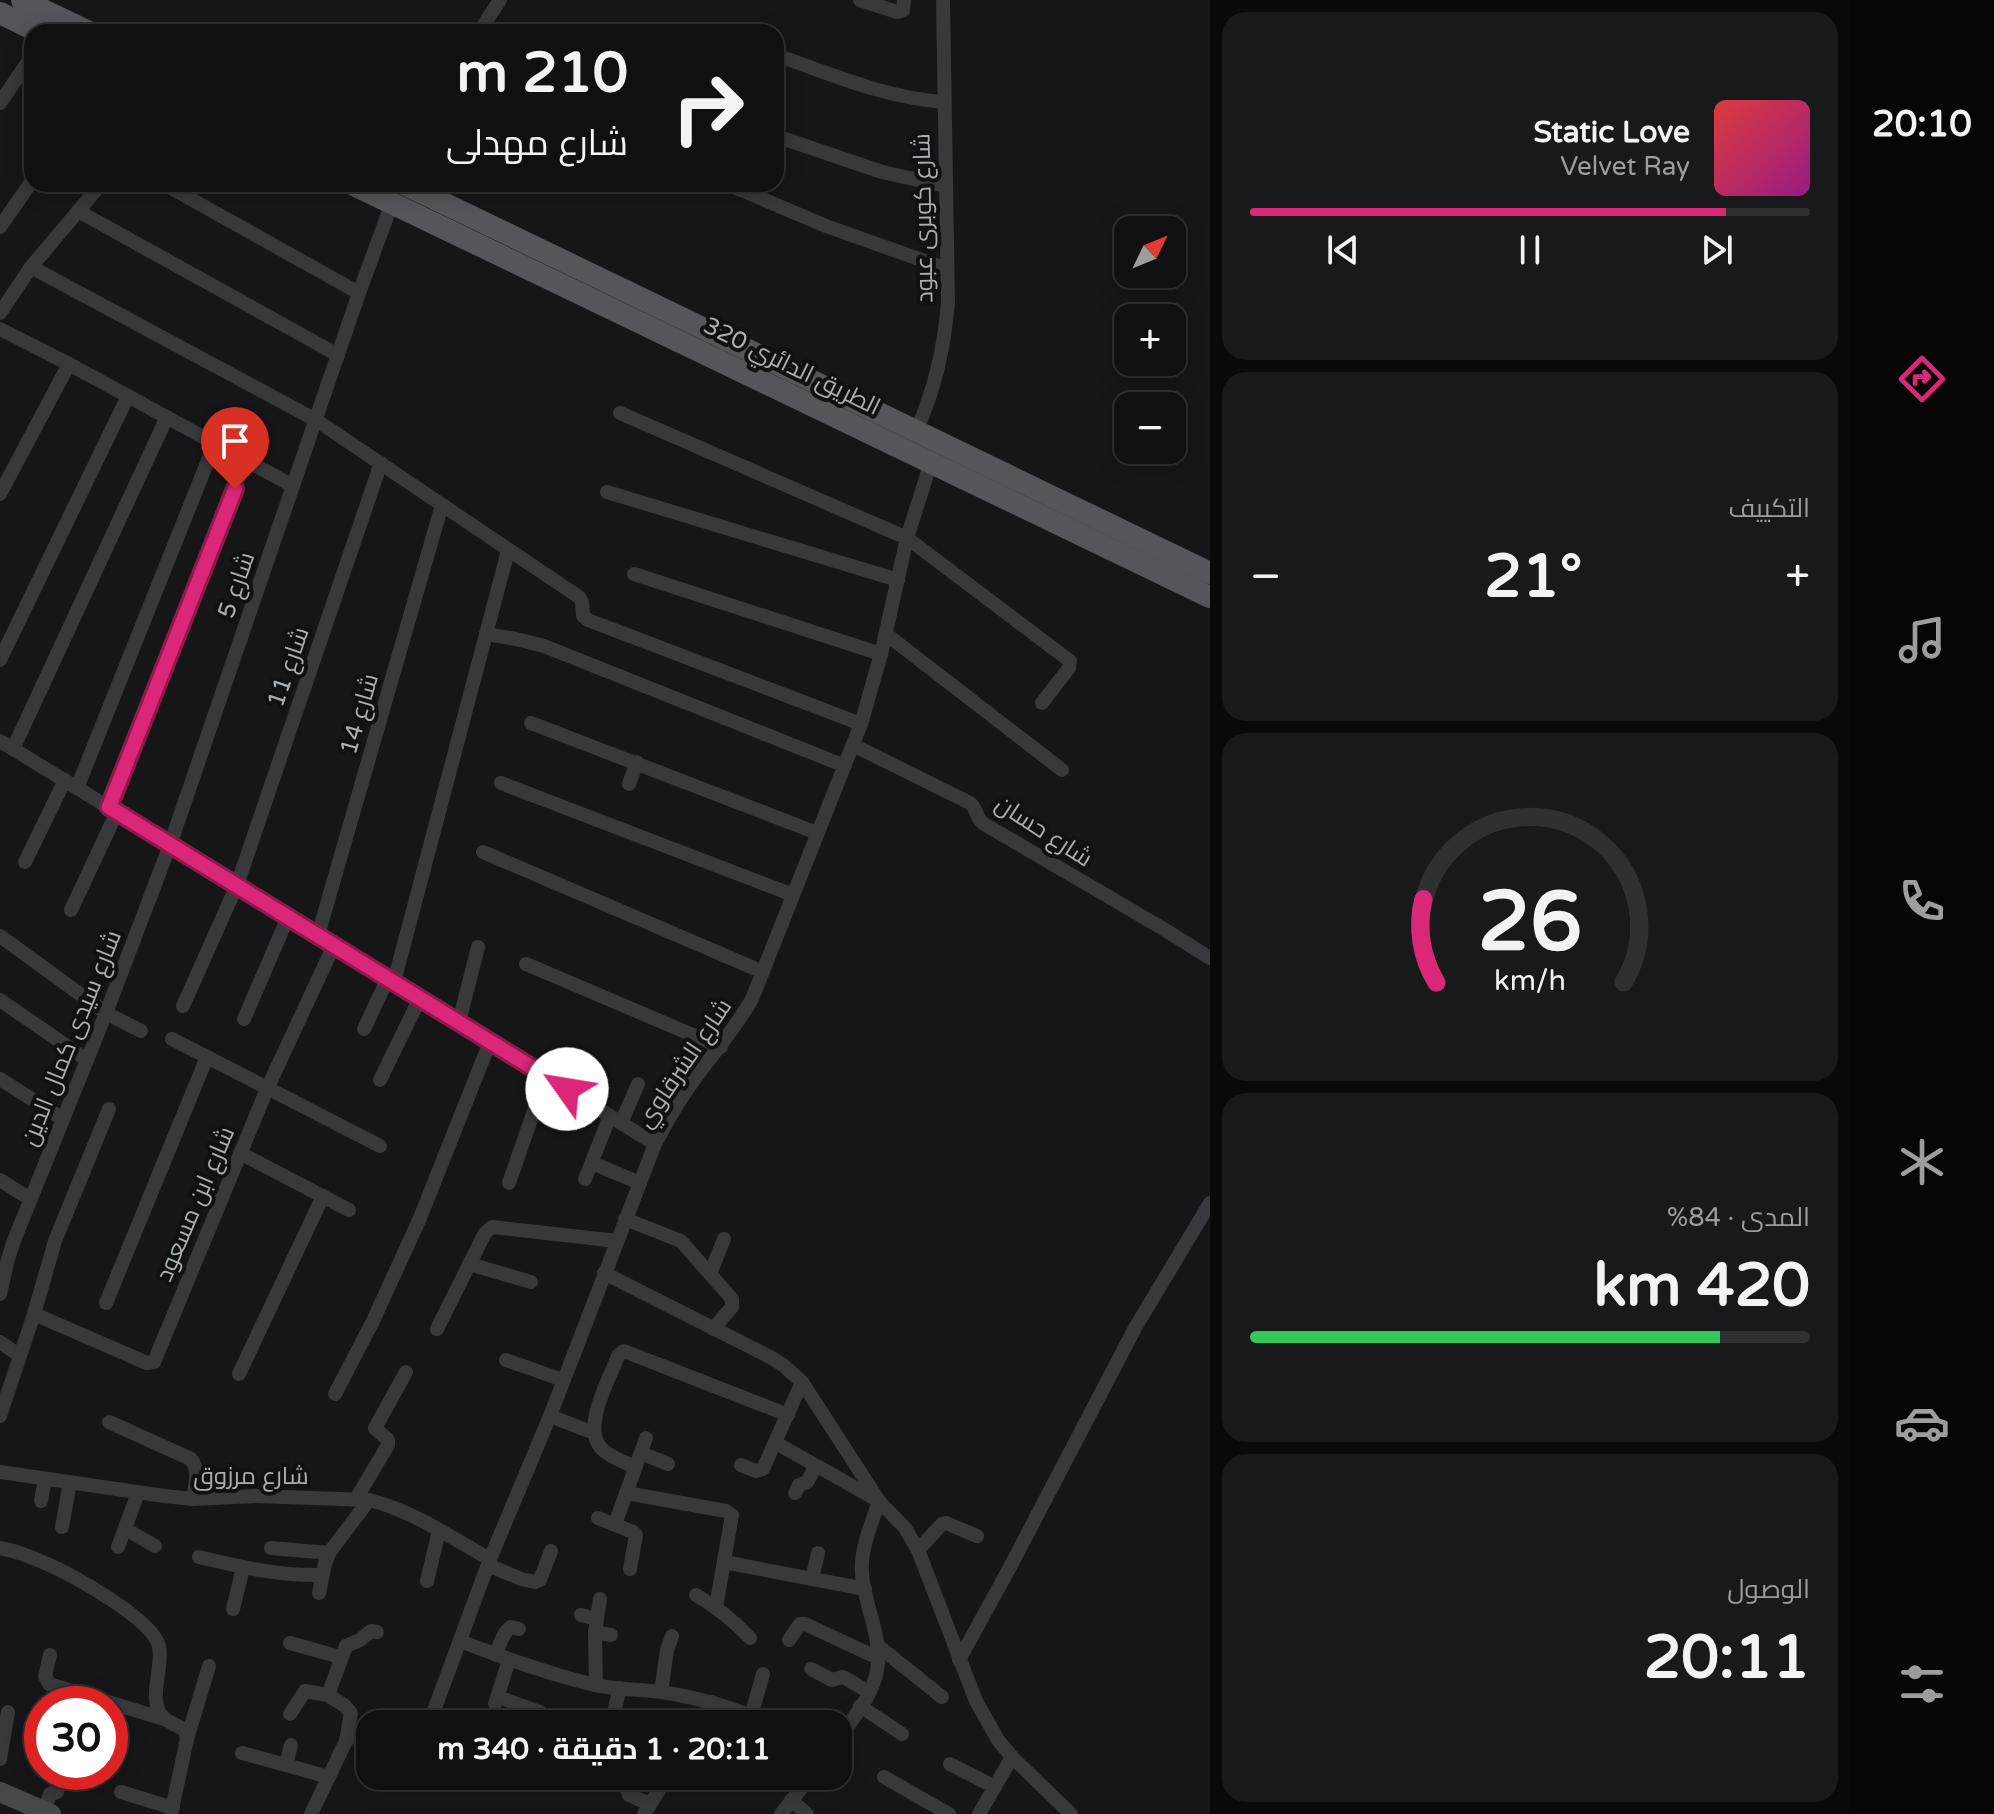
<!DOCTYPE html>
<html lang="ar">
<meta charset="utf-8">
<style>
body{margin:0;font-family:"Varela Round",Cairo,sans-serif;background:#19191b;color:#f1f3f6;direction:rtl;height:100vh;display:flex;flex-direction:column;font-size:30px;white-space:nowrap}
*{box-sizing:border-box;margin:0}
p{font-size:26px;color:#9c9d9f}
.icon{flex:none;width:44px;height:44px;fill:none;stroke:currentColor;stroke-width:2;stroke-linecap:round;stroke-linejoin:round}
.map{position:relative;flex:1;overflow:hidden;direction:ltr}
.side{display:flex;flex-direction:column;gap:12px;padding:12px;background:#09090a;width:640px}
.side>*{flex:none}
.guide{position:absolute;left:24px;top:24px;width:760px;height:168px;border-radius:24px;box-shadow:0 4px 20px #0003,0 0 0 2px #303032;direction:rtl;background:#101012;color:#f1f3f6;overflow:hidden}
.needle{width:52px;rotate:47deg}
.fabs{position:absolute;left:1114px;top:216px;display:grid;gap:16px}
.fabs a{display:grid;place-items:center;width:72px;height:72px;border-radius:16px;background:#101012;box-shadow:0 4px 20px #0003,0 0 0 2px #303032;font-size:40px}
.speed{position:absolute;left:24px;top:1686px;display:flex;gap:16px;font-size:40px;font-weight:700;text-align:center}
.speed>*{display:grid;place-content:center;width:104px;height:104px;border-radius:50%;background:#101012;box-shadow:0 4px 20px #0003,0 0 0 2px #303032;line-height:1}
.speed .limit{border:12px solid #d22;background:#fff;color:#111}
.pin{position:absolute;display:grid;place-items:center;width:68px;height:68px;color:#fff;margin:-82px -34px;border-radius:50% 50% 50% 0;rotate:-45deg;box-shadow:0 0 8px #0007}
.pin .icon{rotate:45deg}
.me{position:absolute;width:88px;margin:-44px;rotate:302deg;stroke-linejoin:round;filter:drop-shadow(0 0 6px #0008)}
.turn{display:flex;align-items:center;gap:28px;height:168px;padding:0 24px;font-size:36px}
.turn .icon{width:104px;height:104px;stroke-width:2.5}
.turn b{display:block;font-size:56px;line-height:68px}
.big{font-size:60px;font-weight:700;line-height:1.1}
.side .tile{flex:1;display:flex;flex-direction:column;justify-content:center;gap:12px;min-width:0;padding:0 28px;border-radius:24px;background:#19191b}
.side .dial{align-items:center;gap:0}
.dial svg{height:208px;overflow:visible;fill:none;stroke:#303032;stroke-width:7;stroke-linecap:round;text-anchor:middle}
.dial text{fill:#f1f3f6;stroke:none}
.song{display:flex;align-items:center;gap:24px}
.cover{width:96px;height:96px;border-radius:12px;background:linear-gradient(135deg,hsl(0 70% 55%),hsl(310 70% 35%))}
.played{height:8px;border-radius:4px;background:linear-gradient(90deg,#db2777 85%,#303032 85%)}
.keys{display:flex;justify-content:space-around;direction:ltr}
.heat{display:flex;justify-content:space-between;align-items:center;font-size:44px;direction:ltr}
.charge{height:12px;border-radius:6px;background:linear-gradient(90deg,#34c759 84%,#303032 0)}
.trip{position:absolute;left:356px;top:1710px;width:496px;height:80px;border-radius:24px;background:#101012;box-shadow:0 4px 20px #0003,0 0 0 2px #303032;font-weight:700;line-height:80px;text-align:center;direction:rtl}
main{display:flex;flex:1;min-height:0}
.tab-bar{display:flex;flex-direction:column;width:144px;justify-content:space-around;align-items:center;background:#060607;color:#9c9d9f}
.tab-bar .icon{width:56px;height:56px}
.tab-bar .active{color:#db2777}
.tab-bar b{font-size:36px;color:#f1f3f6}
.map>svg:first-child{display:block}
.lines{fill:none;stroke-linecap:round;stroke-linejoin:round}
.street{stroke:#37393c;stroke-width:14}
.secondary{stroke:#46484c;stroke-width:20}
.primary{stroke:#54565b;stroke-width:22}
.route-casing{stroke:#8e194d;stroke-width:20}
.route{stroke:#db2777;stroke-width:14}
.labels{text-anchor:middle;stroke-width:8;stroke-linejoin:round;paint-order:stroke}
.street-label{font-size:24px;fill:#a9afb6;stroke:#111113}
</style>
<main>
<nav class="tab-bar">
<b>20:10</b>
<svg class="icon active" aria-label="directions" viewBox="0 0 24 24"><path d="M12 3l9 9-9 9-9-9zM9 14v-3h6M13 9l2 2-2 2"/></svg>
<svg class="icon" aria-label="music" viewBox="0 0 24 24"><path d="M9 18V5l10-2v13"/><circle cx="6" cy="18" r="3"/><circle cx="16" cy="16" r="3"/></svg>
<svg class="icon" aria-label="phone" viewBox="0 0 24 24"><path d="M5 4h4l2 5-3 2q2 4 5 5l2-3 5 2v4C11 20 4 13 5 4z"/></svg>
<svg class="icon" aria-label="climate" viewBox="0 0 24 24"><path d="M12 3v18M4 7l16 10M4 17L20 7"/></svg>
<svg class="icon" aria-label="car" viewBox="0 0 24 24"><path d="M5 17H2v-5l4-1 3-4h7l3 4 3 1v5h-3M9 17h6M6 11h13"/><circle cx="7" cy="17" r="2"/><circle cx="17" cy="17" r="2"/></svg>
<svg class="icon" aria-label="filters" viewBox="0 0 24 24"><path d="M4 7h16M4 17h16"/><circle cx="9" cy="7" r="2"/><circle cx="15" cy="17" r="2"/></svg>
</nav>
<section class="side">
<div class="tile">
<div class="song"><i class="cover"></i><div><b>Static Love</b><p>Velvet Ray</p></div></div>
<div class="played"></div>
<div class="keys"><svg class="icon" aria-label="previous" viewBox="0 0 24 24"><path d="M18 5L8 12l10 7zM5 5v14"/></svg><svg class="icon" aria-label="pause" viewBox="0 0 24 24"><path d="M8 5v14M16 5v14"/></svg><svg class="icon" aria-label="next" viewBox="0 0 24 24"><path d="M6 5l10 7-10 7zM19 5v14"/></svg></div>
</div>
<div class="tile"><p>التكييف</p>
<div class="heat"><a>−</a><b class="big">21°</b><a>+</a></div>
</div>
<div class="tile dial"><svg viewBox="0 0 100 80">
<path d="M14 69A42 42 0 1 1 86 69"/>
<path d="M14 69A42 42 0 0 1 9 37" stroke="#db2777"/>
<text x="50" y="56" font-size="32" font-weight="700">26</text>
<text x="50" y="72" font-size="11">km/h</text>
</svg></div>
<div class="tile"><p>المدى · 84%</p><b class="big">420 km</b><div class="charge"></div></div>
<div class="tile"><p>الوصول</p><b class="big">20:11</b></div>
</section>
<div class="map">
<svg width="1210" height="1814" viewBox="0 0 1210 1814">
<rect width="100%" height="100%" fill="#161618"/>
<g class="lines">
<!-- street -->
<g class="street">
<polyline points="860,0 897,12 903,10 904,0"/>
<polyline points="707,31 710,32"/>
<polyline points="479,32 500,0"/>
<path d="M776 55C831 74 885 98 944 102"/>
<polyline points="0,103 32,56"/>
<polyline points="776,136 882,172 945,186"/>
<polyline points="164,184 359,293"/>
<polyline points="727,184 826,226 947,269"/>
<polyline points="78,211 338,355"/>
<polyline points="0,227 32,181"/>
<polyline points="31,267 316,420 579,597 582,602 583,616 588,620 861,724"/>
<polyline points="0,313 31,267 101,184"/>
<polyline points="0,329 69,364 293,486"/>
<polyline points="620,413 907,538 1070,661 1069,668 1042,703"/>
<path d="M916 432C935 388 944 350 948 302L943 0"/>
<polyline points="607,492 898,580"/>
<polyline points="0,494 69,364"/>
<polyline points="634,574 881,654"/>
<polyline points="486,634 516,639 544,646 845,766"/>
<polyline points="886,634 1062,770"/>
<polyline points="0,660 128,396"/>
<polyline points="531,723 817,833"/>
<polyline points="0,741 318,935 655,1144"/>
<path d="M853 745 970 803C978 809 975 818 984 824L1162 928 1210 958"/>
<polyline points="13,749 167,417"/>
<polyline points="501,783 793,895"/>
<polyline points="629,784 637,762"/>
<polyline points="77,788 215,443"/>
<polyline points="109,807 246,460"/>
<polyline points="483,852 763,972"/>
<polyline points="25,862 65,780"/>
<polyline points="71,910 117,812"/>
<polyline points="318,935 442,505"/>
<polyline points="0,936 106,1013 141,1031"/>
<polyline points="526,964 721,1047"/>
<polyline points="394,982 508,551"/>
<polyline points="0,1000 87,1060"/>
<polyline points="183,1006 237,885 381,463"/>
<polyline points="244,1019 288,917"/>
<polyline points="459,1022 478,947"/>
<polyline points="364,1029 388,978"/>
<polyline points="172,1039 380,1146"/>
<polyline points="0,1079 63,1119"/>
<polyline points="380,1080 420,998"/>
<polyline points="621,1123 638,1084"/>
<polyline points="240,1153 349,1210"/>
<polyline points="592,1163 640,1183"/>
<polyline points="585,1179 610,1116"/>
<polyline points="0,1180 30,1199"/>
<polyline points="509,1183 546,1076"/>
<polyline points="625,1219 681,1241 732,1299 732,1307 713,1329"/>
<polyline points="469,1264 531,1282"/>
<polyline points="604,1273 772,1358 783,1365 802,1382 879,1501 905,1528 918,1550 976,1701 998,1740 1012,1757 1071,1814"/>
<polyline points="710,1274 724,1239"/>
<polyline points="0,1294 7,1263 13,1243 106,1013 170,845 359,293 392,203"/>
<polyline points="106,1303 207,1057"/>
<polyline points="34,1314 147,1363 154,1362 267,1089 334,945"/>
<polyline points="437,1329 485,1233 492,1227 617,1241"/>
<polyline points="0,1342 20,1356"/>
<polyline points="506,1360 563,1380"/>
<polyline points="239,1374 323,1196"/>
<polyline points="335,1394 373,1321 420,1218 490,1042"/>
<polyline points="0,1416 34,1314 55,1241 109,1109"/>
<polyline points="550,1416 594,1433"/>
<path d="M109 1422 191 1459C200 1470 195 1486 193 1499"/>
<path d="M776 1443 879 1501C872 1523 860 1549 862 1573 864 1605 883 1638 877 1670 873 1696 852 1719 838 1740"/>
<polyline points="641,1453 668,1464"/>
<polyline points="741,1465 756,1471 763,1469 802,1382"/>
<path d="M635 1467C625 1462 611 1458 602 1449 581 1428 609 1380 618 1356L624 1351 788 1415"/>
<path d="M0 1472 164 1496 193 1499 256 1496 369 1500C412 1510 451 1538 490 1559"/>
<polyline points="626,1493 726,1511 732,1515 716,1607"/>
<polyline points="795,1493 799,1485 807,1482 816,1466"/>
<polyline points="356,1499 388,1445 388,1440 375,1428 406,1372"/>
<polyline points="41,1501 45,1479"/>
<polyline points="598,1518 633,1532 636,1535 630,1569"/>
<polyline points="615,1524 646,1438"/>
<polyline points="62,1527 70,1482"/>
<polyline points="125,1529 155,1546"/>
<polyline points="118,1547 138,1493"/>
<path d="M0 1548C16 1551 32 1557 47 1564 72 1574 153 1620 159 1646 164 1667 146 1702 164 1718 169 1723 178 1725 185 1730L187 1739 171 1814"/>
<polyline points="271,1548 329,1553"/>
<polyline points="918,1550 942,1524 946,1523 977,1536"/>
<path d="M199 1557C241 1567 279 1576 322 1575"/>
<polyline points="724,1562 865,1589"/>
<polyline points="488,1565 521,1579 535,1582 540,1580 551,1551"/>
<polyline points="812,1579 818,1553"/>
<polyline points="427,1581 439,1531"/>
<polyline points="319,1593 325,1564 329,1553 369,1500"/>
<path d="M696 1595C717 1607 733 1620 750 1638"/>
<polyline points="233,1609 243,1568"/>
<polyline points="581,1615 597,1619"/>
<polyline points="595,1632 611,1635"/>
<polyline points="789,1640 800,1624 805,1624 878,1658"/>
<path d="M460 1641C504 1658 549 1674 595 1685 617 1690 640 1689 662 1692 700 1698 735 1708 769 1724"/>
<polyline points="290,1643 340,1657"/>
<polyline points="877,1645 942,1697"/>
<polyline points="50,1655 45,1676 49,1684 164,1719"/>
<path d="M496 1655C499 1646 503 1632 511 1627L519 1629"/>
<polyline points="959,1660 1009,1569 1135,1328 1210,1203"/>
<polyline points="811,1669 832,1680 842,1677 845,1678 869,1692"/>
<polyline points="596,1685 595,1632 600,1599"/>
<polyline points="661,1692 667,1650 672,1636"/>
<polyline points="498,1697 540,1712"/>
<polyline points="495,1704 509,1660"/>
<polyline points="860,1706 902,1734"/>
<polyline points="290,1714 305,1691 328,1695"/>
<polyline points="751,1716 763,1674"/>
<path d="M429 1724 490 1559 550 1416 655 1144C667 1121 679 1100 694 1080 714 1052 735 1029 752 999L861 724 881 654 907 538 931 462"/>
<polyline points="611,1724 620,1688"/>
<polyline points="699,1724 712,1702"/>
<polyline points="187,1739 209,1666"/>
<polyline points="346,1741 351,1713 345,1706 328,1695 346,1646 360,1640 371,1631 377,1632"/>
<polyline points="242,1753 329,1777"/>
<polyline points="0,1759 8,1712"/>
<polyline points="950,1764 995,1787"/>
<polyline points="286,1765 291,1745"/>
<polyline points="884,1777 949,1814"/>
<polyline points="616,1783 627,1788 629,1795 650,1804"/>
<polyline points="121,1792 173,1808"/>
<polyline points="791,1800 807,1814"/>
<polyline points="44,1811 50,1794 57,1792 62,1776"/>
<path d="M311 1814 346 1741C354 1733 359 1731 370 1734"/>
<polyline points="644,1814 668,1776"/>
<polyline points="781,1814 811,1776"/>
<polyline points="979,1814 1012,1757"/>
</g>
<!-- secondary -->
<polyline class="secondary" points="0,1792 51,1814"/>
<!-- primary -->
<g class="primary">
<polyline points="22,0 89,32"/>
<polyline points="0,13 39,32"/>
<polyline points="352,184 1210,597"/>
<polyline points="404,184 1210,573"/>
</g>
</g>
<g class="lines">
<defs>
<polyline id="route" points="235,489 109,807 567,1089"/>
</defs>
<!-- route casing -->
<use href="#route" class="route-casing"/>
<!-- route -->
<use href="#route" class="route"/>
</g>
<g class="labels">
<!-- street labels -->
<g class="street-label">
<text transform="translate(923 218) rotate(-91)" y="8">شارع كوبرى عبود</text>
<text transform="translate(792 366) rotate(26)" y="8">الطريق الدائري 320</text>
<text transform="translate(236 585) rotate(-71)" y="8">شارع 5</text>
<text transform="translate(288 667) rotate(-71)" y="8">شارع 11</text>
<text transform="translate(359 714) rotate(-74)" y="8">شارع 14</text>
<text transform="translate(1044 831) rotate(33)" y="8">شارع حسان</text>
<text transform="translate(71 1038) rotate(-68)" y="8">شارع سيدى كمال الدين</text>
<text transform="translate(684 1063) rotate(-56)" y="8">شارع الشرقاوي</text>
<text transform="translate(195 1204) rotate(-67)" y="8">شارع ابن مسعود</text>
<text x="251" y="1484">شارع مرزوق</text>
</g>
</g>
</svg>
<div class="fabs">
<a><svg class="needle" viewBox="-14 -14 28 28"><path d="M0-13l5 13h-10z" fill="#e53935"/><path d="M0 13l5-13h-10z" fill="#9c9d9f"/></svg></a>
<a>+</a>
<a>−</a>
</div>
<div class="speed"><div class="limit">30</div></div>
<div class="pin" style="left:235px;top:489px;background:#d93025"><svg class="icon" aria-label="arrive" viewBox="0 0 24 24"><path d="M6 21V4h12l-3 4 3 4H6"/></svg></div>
<svg class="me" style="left:567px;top:1089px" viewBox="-20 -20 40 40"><circle r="19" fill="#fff"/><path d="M0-13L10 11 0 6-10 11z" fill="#db2777"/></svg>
<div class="trip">20:11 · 1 دقيقة · 340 m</div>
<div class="guide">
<div class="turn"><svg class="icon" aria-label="right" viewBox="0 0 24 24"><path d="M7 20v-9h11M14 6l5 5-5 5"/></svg><div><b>210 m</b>شارع مهدلى</div></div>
</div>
</div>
</main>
